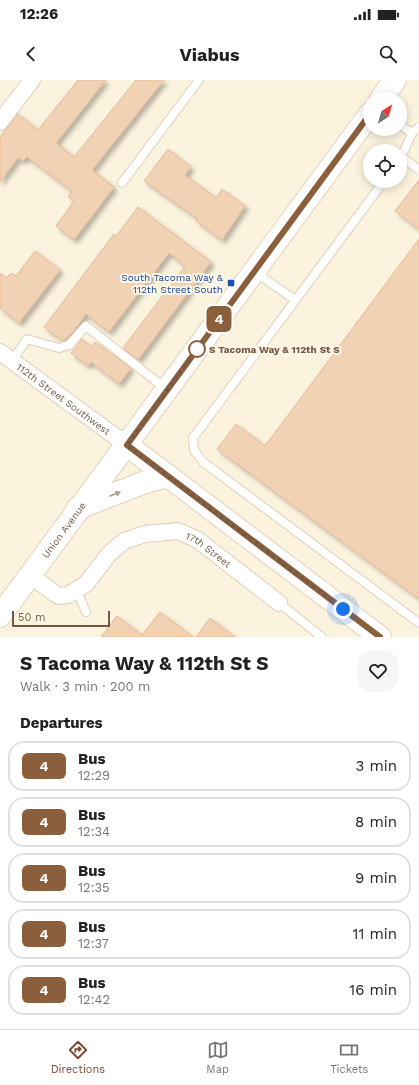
<!DOCTYPE html>
<meta charset="utf-8">
<style>
:root{--surface:#fff;--page:#f6f6f6;--text:#222;--muted:#767676;--line:#e0e0e0;--accent:#7c4730}
body{margin:0;font-family:"Work Sans",sans-serif;background:var(--page);color:var(--text);height:100vh;display:flex;flex-direction:column;font-size:15px;white-space:nowrap}
*{box-sizing:border-box;margin:0}
p{font-size:13px;color:var(--muted)}
.icon{flex:none;width:22px;height:22px;fill:none;stroke:currentColor;stroke-width:2;stroke-linecap:round;stroke-linejoin:round}
.map{position:relative;height:557px;overflow:hidden}
.details{display:flex;flex-direction:column;background:var(--surface);flex:1}
.details>*{flex:none}
.badge{padding:0 8px;border-radius:6px;font-size:14px;line-height:26px}
.needle{width:26px;rotate:37deg}
.controls{position:absolute;left:363px;top:12px;display:grid;gap:8px}
.controls a{display:grid;place-items:center;width:44px;height:44px;border-radius:50%;background:var(--surface);box-shadow:0 2px 10px #0003;font-size:20px}
.scale{position:absolute;left:12px;bottom:10px;width:98px;box-sizing:border-box;padding-left:4px;border:2px solid #725946;border-top:0;font-size:11px;line-height:14px;white-space:nowrap;color:#725946;-webkit-text-stroke:3px #fff7e4;paint-order:stroke}
.you{position:absolute;width:20px;height:20px;margin:-10px;border:3px solid #fff;border-radius:50%;background:#1a73e8;box-shadow:0 0 0 6px #1a73e833}
.map>.badge{position:absolute;translate:-50% -50%;box-shadow:0 0 0 2px #fff}
h2{padding:0 20px;font-size:15px;line-height:36px}
.round{display:grid;place-items:center;flex:none;width:42px;height:42px;border-radius:16px;background:var(--page)}
.summary{display:flex;align-items:center;justify-content:space-between;height:68px;padding:0 20px}
h1{font-size:19px;font-weight:700;line-height:30px}
ul{padding:0;list-style:none}
li{display:flex;align-items:center;gap:12px;height:50px;margin:0 8px 6px;padding:0 12px;border:2px solid var(--line);border-radius:16px}
li div{flex:1}
li b{display:block;font-size:15px}
li em{font-style:normal}
li .badge{min-width:44px;font-weight:700;text-align:center}
.status{display:flex;justify-content:space-between;align-items:center;height:28px;padding:0 20px;background:var(--surface);direction:ltr}
.status svg{height:11px;fill:currentColor}
header{display:flex;justify-content:space-between;align-items:center;height:52px;padding:0 20px;background:var(--surface);font-size:18px;font-weight:700}
.dock{display:flex;justify-content:space-around;align-items:center;height:56px;border-top:1px solid var(--line);background:var(--surface);font-size:11px;color:var(--muted)}
.dock a{display:grid;justify-items:center;gap:2px}
.dock .selected{color:var(--accent)}
.map>svg:first-child{display:block}
.building{fill:#f2d2b5;stroke:#e5ba95;filter:url(#shadow)}
.lines{fill:none;stroke-linecap:round;stroke-linejoin:round}
.lane-casing{stroke:#e0cfba;stroke-width:10}
.street-casing{stroke:#e0cfba;stroke-width:18}
.secondary-casing{stroke:#e5d1b8;stroke-width:24}
.lane{stroke:#fff;stroke-width:8}
.street{stroke:#fff;stroke-width:16}
.secondary{stroke:#fff;stroke-width:22}
.oneway{fill:#aa9b90}
.line-casing{stroke:#fff;stroke-width:9}
.line{stroke:#8b5e3c;stroke-width:6}
.walk{stroke:#725946;stroke-width:4;stroke-dasharray:0 7.2}
.transit-dot{fill:#1a4fb4;stroke:#fff7e4;stroke-width:1.5}
.stop-dot{fill:#fff;stroke:#8b5e3c;stroke-width:2}
.labels{text-anchor:middle;dominant-baseline:central;stroke-width:4;stroke-linejoin:round;paint-order:stroke}
.transit-label{font-size:10px;fill:#164399;stroke:#fff7e4;text-anchor:end}
.stop-label{font-size:10px;font-weight:bold;fill:#725946;stroke:#fff7e4;text-anchor:start}
.street-label{font-size:10px;fill:#725946;stroke:#fff7e4}
</style>
<div class="status"><b>12:26</b><svg viewBox="0 0 49 12"><path d="M0 12V9h3v3zM5 12V6h3v6zM10 12V3h3v9zM15 12V0h3v12zM26 1h20v11H26zM47 4h2v5h-2z"/></svg></div>
<header><svg class="icon" aria-label="back" viewBox="0 0 24 24"><path d="M15 5l-7 7 7 7"/></svg>Viabus<svg class="icon" aria-label="search" viewBox="0 0 24 24"><circle cx="10" cy="10" r="6"/><path d="M15 15l6 6"/></svg></header>
<div class="map">
<svg width="419" height="557" viewBox="0 0 419 557">
<defs>
<filter id="shadow"><feDropShadow dx="3.5" dy="3.5" stdDeviation="2" flood-color="#0004"/></filter>
</defs>
<rect width="100%" height="100%" fill="#fcf3de"/>
<g class="building">
<polygon points="78,0 106,0 56,63 74,77 136,0 164,0 92,90 114,107 74,160 56,146 74,121 68,117 72,111 27,77 23,81 18,78 0,102 0,57 18,34 38,50"/>
<polygon points="168,69 191,87 185,95 216,118 222,109 245,126 222,160 196,141 198,139 144,101"/>
<polygon points="419,100 419,149 395,131"/>
<polygon points="138,127 211,182 138,280 123,268 185,186 169,173 109,252 86,234 73,252 63,261 44,247 114,154 116,156"/>
<polygon points="419,159 419,519 217,369 236,344 265,366"/>
<polygon points="35,171 60,190 19,243 0,228 0,193 7,198 11,193 16,196"/>
<polygon points="82,259 92,267 95,262 131,288 119,304 91,282 88,286 71,273"/>
<polygon points="160,532 193,557 101,557 117,536 142,555"/>
<polygon points="210,538 235,557 196,557"/>
</g>
<g class="lines">
<defs>
<g id="lane">
<polyline points="400,45 412,53"/>
<polyline points="402,77 419,90"/>
<polyline points="400,80 412,53 419,47"/>
<polyline points="384,101 193,358 194,370 203,382 419,543"/>
<polyline points="122,103 199,0"/>
<polyline points="255,192 295,220"/>
<polyline points="12,281 27,259 59,268 69,265 86,246 166,309"/>
<polyline points="77,511 86,532"/>
<polyline points="279,523 322,557"/>
</g>
<g id="street">
<polyline points="0,42 32,0"/>
<path id="s1" d="M0,272L127,365"/>
<path id="s2" d="M30,495L54,513L59,516L68,515L86,504L109,474L124,461L145,454L178,451L198,460L279,523"/>
</g>
<g id="secondary">
<polyline points="381,19 395,0"/>
<polyline points="127,365 380,557"/>
<polyline points="78,428 148,401 168,396"/>
<path id="s3" d="M0,536L370,34"/>
</g>
</defs>
<use href="#lane" class="lane-casing"/>
<use href="#street" class="street-casing"/>
<use href="#secondary" class="secondary-casing"/>
<use href="#lane" class="lane"/>
<use href="#street" class="street"/>
<use href="#secondary" class="secondary"/>
</g>
<defs><path id="oneway-solid" d="M-6-.8H1V-3.2L6.5 0L1 3.2V.8H-6Z"/></defs>
<use class="oneway" href="#oneway-solid" transform="translate(115 414) rotate(-21)"/>
<g class="lines">
<defs>
<polyline id="line" points="370,34 127,365 380,557"/>
</defs>
<use href="#line" class="line-casing"/>
<use href="#line" class="line"/>
<polyline class="walk" points="197,269 127,365 343,529"/>
</g>
<rect class="transit-dot" x="227" y="199" width="8" height="8" rx="2"/>
<circle class="stop-dot" cx="197" cy="269" r="8"/>
<g class="labels">
<g class="transit-label">
<text x="223" y="197">South Tacoma Way &amp;<tspan x="223" dy="12">112th Street South</tspan></text>
</g>
<g class="stop-label">
<text x="209" y="269">S Tacoma Way &amp; 112th St S</text>
</g>
<g class="street-label">
<text stroke="none"><textPath href="#s1" startOffset="79">112th Street Southwest</textPath></text>
<text stroke="none"><textPath href="#s3" startOffset="107">Union Avenue</textPath></text>
<text stroke="none"><textPath href="#s2" startOffset="215">17th Street</textPath></text>
</g>
</g>
</svg>
<div class="controls">
<a><svg class="needle" viewBox="-14 -14 28 28"><path d="M0-13l5 13h-10z" fill="#e53935"/><path d="M0 13l5-13h-10z" fill="#767676"/></svg></a>
<a><svg class="icon" aria-label="locate" viewBox="0 0 24 24"><circle cx="12" cy="12" r="6"/><path d="M12 2v4M12 18v4M2 12h4M18 12h4"/></svg></a>
</div>
<div class="scale">50 m</div>
<div class="you" style="left:343px;top:529px"></div>
<b class="badge" style="left:219px;top:239px;background:#8b5e3c;color:#fff">4</b>
</div>
<section class="details">
<div class="summary"><div><h1>S Tacoma Way &amp; 112th St S</h1><p>Walk · 3 min · 200 m</p></div><a class="round"><svg class="icon" aria-label="heart" viewBox="0 0 24 24"><path d="M12 20l-8-8c-3-5 5-10 8-4 3-6 11-1 8 4z"/></svg></a></div>
<h2>Departures</h2>
<ul>
<li><span class="badge" style="background:#8b5e3c;color:#fff">4</span><div><b>Bus</b><p>12:29</p></div><em>3 min</em></li>
<li><span class="badge" style="background:#8b5e3c;color:#fff">4</span><div><b>Bus</b><p>12:34</p></div><em>8 min</em></li>
<li><span class="badge" style="background:#8b5e3c;color:#fff">4</span><div><b>Bus</b><p>12:35</p></div><em>9 min</em></li>
<li><span class="badge" style="background:#8b5e3c;color:#fff">4</span><div><b>Bus</b><p>12:37</p></div><em>11 min</em></li>
<li><span class="badge" style="background:#8b5e3c;color:#fff">4</span><div><b>Bus</b><p>12:42</p></div><em>16 min</em></li>
</ul>
</section>
<nav class="dock">
<a class="selected"><svg class="icon" aria-label="directions" viewBox="0 0 24 24"><path d="M12 3l9 9-9 9-9-9zM9 14v-3h6M13 9l2 2-2 2"/></svg>Directions</a>
<a><svg class="icon" aria-label="map" viewBox="0 0 24 24"><path d="M3 6l6-2 6 2 6-2v14l-6 2-6-2-6 2zM9 4v14M15 6v14"/></svg>Map</a>
<a><svg class="icon" aria-label="tickets" viewBox="0 0 24 24"><path d="M3 7h18v10H3zM15 7v10"/></svg>Tickets</a>
</nav>
